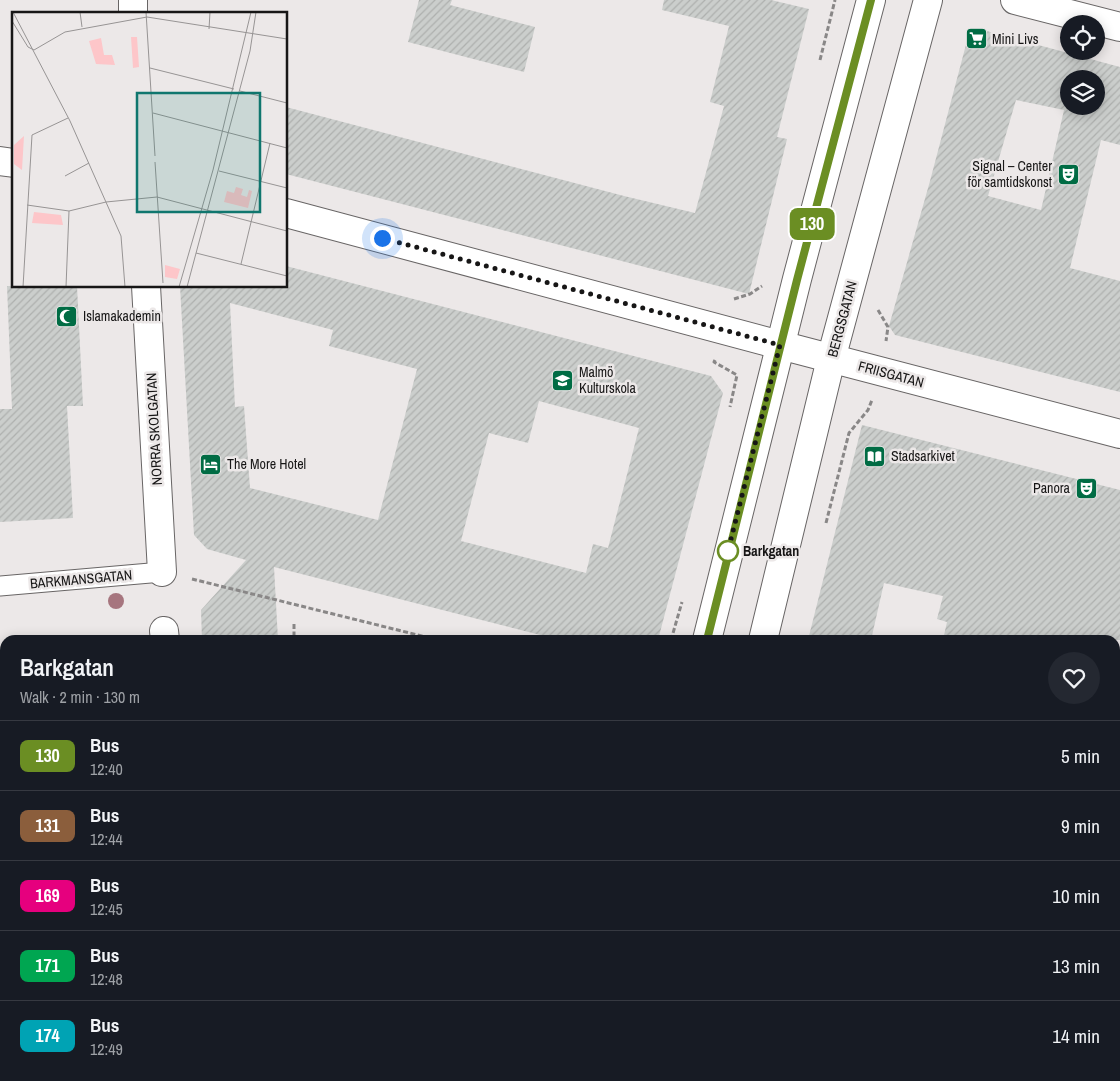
<!DOCTYPE html>
<meta charset="utf-8">
<style>
:root{--surface:#171b24;--page:#242831;--text:#f1f3f6;--muted:#9ea1a6;--line:#363941}
body{margin:0;font-family:"Archivo Narrow",sans-serif;background:var(--page);color:var(--text);height:100vh;display:flex;flex-direction:column;font-size:19px;white-space:nowrap}
*{box-sizing:border-box;margin:0}
p{font-size:16px;color:var(--muted)}
.icon{flex:none;width:28px;height:28px;fill:none;stroke:currentColor;stroke-width:2;stroke-linecap:round;stroke-linejoin:round}
.map{position:relative;flex:1;overflow:hidden}
.details{position:absolute;left:0px;top:635px;width:1120px;height:446px;display:flex;flex-direction:column;background:var(--surface);border-radius:15px 15px 0 0;box-shadow:0 2px 12px #0003}
.details>*{flex:none}
.badge{padding:0 10px;border-radius:8px;font-size:18px;line-height:32px}
.tools{position:absolute;left:1060px;top:15px;display:grid;gap:10px}
.tools a{display:grid;place-items:center;width:45px;height:45px;border-radius:50%;background:var(--surface);box-shadow:0 2px 12px #0003;font-size:25px}
.you{position:absolute;width:25px;height:25px;margin:-12px;border:4px solid #fff;border-radius:50%;background:#1a73e8;box-shadow:0 0 0 8px #1a73e833}
.map>.badge{position:absolute;translate:-50% -50%;box-shadow:0 0 0 2px #fff}
.round{display:grid;place-items:center;flex:none;width:52px;height:52px;border-radius:26px;background:var(--page)}
.overview{display:flex;align-items:center;justify-content:space-between;height:85px;padding:0 20px}
h1{font-size:24px;font-weight:600;line-height:38px}
ul{padding:0;list-style:none}
li{display:flex;align-items:center;gap:15px;height:70px;padding:0 20px;border-top:1px solid var(--line)}
li div{flex:1}
li b{display:block;font-size:19px}
li em{font-style:normal}
li .badge{min-width:55px;font-weight:700;text-align:center}
.map>svg:first-child{display:block}
.building{fill:url(#building-hatch);fill-rule:evenodd}
.lines{fill:none;stroke-linecap:round;stroke-linejoin:round}
.lane-casing{stroke:#686565;stroke-width:21}
.street-casing{stroke:#686565;stroke-width:30}
.secondary-casing{stroke:#686565;stroke-width:30}
.path{stroke:#898787;stroke-width:3;stroke-dasharray:5 2.5;stroke-linecap:butt}
.lane{stroke:#fff;stroke-width:19}
.street{stroke:#fff;stroke-width:28}
.secondary{stroke:#fff;stroke-width:28}
.tree{fill:#a6757e}
.line-casing{stroke:#fff;stroke-width:11}
.line{stroke:#6b8e23;stroke-width:8}
.walk{stroke:#171616;stroke-width:5;stroke-dasharray:0 9}
.stop-dot{fill:#fff;stroke:#6b8e23;stroke-width:2.5}
.labels{text-anchor:middle;dominant-baseline:central;stroke-width:5;stroke-linejoin:round;paint-order:stroke}
.poi-label{font-size:14px;fill:#171616;stroke:#ece8e8;text-anchor:start}
.street-label{font-size:14px;fill:#171616;stroke:#ece8e8}
.stop-label{font-size:14px;font-weight:bold;fill:#171616;stroke:#ece8e8;text-anchor:start}
.inset-road{fill:none;stroke:#979494;stroke-width:1}
.view{fill:#0f766e;fill-opacity:0.15;stroke:#0f766e;stroke-width:2.5}
.inset-edge{fill:none;stroke:#171616;stroke-width:2.5}
</style>
<div class="map">
<svg width="1120" height="1081" viewBox="0 0 1120 1081">
<defs>
<pattern id="building-hatch" width="6" height="6" patternUnits="userSpaceOnUse" patternTransform="scale(1.25)"><rect width="6" height="6" fill="#cbcecc"/><path d="M-1 1l2-2M0 6l6-6M5 7l2-2" fill="none" stroke="#aeb0ae"/></pattern>
</defs>
<rect width="100%" height="100%" fill="#ece8e8"/>
<g class="building">
<polygon points="419,0 452,0 450,5 535,27 524,72 408,42"/>
<polygon points="664,0 771,0 809,9 777,137 787,139 749,294 286,174 286,107 624,196 695,213 724,106 710,102 729,26 662,10"/>
<path d="M983,30L1120,67V145L1101,140L1070,268L1120,281V392L895,335L889,326L930,181L968,37ZM1069,79H1096V106H1069ZM1016,100L1064,110L1041,210L988,196Z"/>
<path d="M286,266L711,376L723,393L658,640H560L274,567L278,640H202L201,610L246,560L207,549L194,535L180,286H286ZM230,303L333,330L329,346L417,369L378,520L250,488L244,406L235,407ZM539,401L639,428L608,548L593,544L586,573L461,541L489,433L528,443Z"/>
<polygon points="7,286 77,286 83,406 67,406 73,518 0,522 0,409 12,409"/>
<polygon points="862,425 1120,490 1120,640 943,640 947,622 937,619 943,596 884,583 871,640 808,640"/>
</g>
<g class="lines">
<defs>
<polyline id="lane" points="0,586 162,572"/>
<g id="street">
<polyline points="133,0 133,14"/>
<polyline points="1015,0 1120,27"/>
<polyline points="0,161 14,163"/>
<polyline points="286,213 780,345 1120,434"/>
<polyline points="146,286 162,572"/>
<polyline points="164,631 165,640"/>
<polyline points="1115,798 1120,799"/>
<polyline points="1115,857 1120,835"/>
<polyline points="0,958 5,958"/>
<polyline points="187,1076 188,1081"/>
<polyline points="655,1076 673,1081"/>
<polyline points="1062,1081 1063,1076"/>
</g>
<g id="secondary">
<polyline points="707,640 797,279 871,0"/>
<polyline points="763,640 831,359 928,0"/>
<polyline points="586,1081 587,1076"/>
<polyline points="642,1081 643,1076"/>
</g>
</defs>
<use href="#lane" class="lane-casing"/>
<use href="#street" class="street-casing"/>
<use href="#secondary" class="secondary-casing"/>
<g class="path">
<polyline points="820,60 835,0"/>
<polyline points="734,299 750,294 762,286"/>
<polyline points="878,310 888,327 886,341"/>
<polyline points="715,360 714,362 737,375 730,407"/>
<polyline points="826,523 849,433 868,410 872,400"/>
<polyline points="192,579 438,640"/>
<polyline points="294,624 294,640"/>
<polyline points="671,640 682,602"/>
<polyline points="549,1081 550,1076"/>
</g>
<use href="#lane" class="lane"/>
<use href="#street" class="street"/>
<use href="#secondary" class="secondary"/>
</g>
<circle class="tree" cx="116" cy="601" r="8"/>
<g class="lines">
<defs>
<polyline id="line" points="707,640 797,280 871,0"/>
</defs>
<use href="#line" class="line-casing"/>
<use href="#line" class="line"/>
<polyline class="walk" points="382,238 780,345 728,551"/>
</g>
<defs>
<symbol id="supermarket-square" viewBox="-11 -11 22 22"><rect x="-9" y="-9" width="18" height="18" rx="4" fill="#006c44" stroke="#ece8e8"/><path d="M-6-5.5h2.5l.6 2H6L4.5 2H-2.5L-4.4-4H-6ZM-1.5 3.2a1.3 1.3 0 1 0 .1 0ZM3 3.2a1.3 1.3 0 1 0 .1 0Z" fill="#fff"/></symbol>
<symbol id="theatre-square" viewBox="-11 -11 22 22"><rect x="-9" y="-9" width="18" height="18" rx="4" fill="#006c44" stroke="#ece8e8"/><path d="M-5-5.5Q0-4 5-5.5V0Q5 5 0 6Q-5 5-5 0ZM-3.3-2.5H-1v1.5H-3.3ZM1-2.5H3.3v1.5H1ZM-2.8 1Q0 5.5 2.8 1Z" fill="#fff"/></symbol>
<symbol id="mosque-square" viewBox="-11 -11 22 22"><rect x="-9" y="-9" width="18" height="18" rx="4" fill="#006c44" stroke="#ece8e8"/><path d="M3.5-4.9A6 6 0 1 0 3.5 4.9A5 5 0 1 1 3.5-4.9Z" fill="#fff"/></symbol>
<symbol id="school-square" viewBox="-11 -11 22 22"><rect x="-9" y="-9" width="18" height="18" rx="4" fill="#006c44" stroke="#ece8e8"/><path d="M0-5L7-2L0 1L-7-2ZM-4 1L0 2.5L4 1V4Q0 6-4 4Z" fill="#fff"/></symbol>
<symbol id="library-square" viewBox="-11 -11 22 22"><rect x="-9" y="-9" width="18" height="18" rx="4" fill="#006c44" stroke="#ece8e8"/><path d="M-6-4Q-3-5.5-.7-3.5V5Q-3 3-6 4ZM6-4Q3-5.5 .7-3.5V5Q3 3 6 4Z" fill="#fff"/></symbol>
<symbol id="hotel-square" viewBox="-11 -11 22 22"><rect x="-9" y="-9" width="18" height="18" rx="4" fill="#006c44" stroke="#ece8e8"/><path d="M-6-4.5h1.5V1H6V5H4.5V3h-9V5H-6ZM-4 0a1.8 1.8 0 1 1 3.6 0ZM.5 0V-2.5h3Q6-2.5 6 0Z" fill="#fff"/></symbol>
</defs>
<g fill-rule="evenodd">
<use href="#supermarket-square" x="964" y="26" width="25" height="25"/>
<use href="#theatre-square" x="1056" y="162" width="25" height="25"/>
<use href="#mosque-square" x="54" y="304" width="25" height="25"/>
<use href="#school-square" x="550" y="368" width="25" height="25"/>
<use href="#library-square" x="862" y="444" width="25" height="25"/>
<use href="#hotel-square" x="198" y="452" width="25" height="25"/>
<use href="#theatre-square" x="1074" y="476" width="25" height="25"/>
</g>
<circle class="stop-dot" cx="728" cy="551" r="10"/>
<g class="labels">
<g class="poi-label">
<text x="992" y="39">Mini Livs</text>
<text x="1052" y="166" text-anchor="end">Signal – Center<tspan x="1052" dy="16">för samtidskonst</tspan></text>
<text x="83" y="316">Islamakademin</text>
<text x="579" y="372">Malmö<tspan x="579" dy="16">Kulturskola</tspan></text>
<text x="891" y="456">Stadsarkivet</text>
<text x="227" y="464">The More Hotel</text>
<text x="1070" y="488" text-anchor="end">Panora</text>
</g>
<g class="street-label">
<text transform="translate(842 319) rotate(-75)">BERGSGATAN</text>
<text transform="translate(891 374) rotate(15)">FRIISGATAN</text>
<text transform="translate(154 429) rotate(-93)">NORRA SKOLGATAN</text>
<text transform="translate(81 579) rotate(-5)">BARKMANSGATAN</text>
</g>
<g class="stop-label">
<text x="743" y="551">Barkgatan</text>
</g>
</g>
<g transform="translate(12 12)">
<rect width="275" height="275" fill="#ece8e8"/>
<path d="M119,25H125L127,55L121,56ZM89,26L92,43H100L103,53L84,52L77,29ZM12,124L10,158L2,152V133Z" fill="#fdc6c9"/>
<path d="M81,33H87L91,43L99,44L102,52L85,50ZM224,175L231,177L229,183L235,185L237,178L240,179L236,196L212,190L215,179L222,181ZM22,200L49,203L51,213L20,211ZM153,253L168,257L165,267L153,265Z" fill="#fdc6c9"/>
<path class="inset-road" d="M1,0L58,109L109,224L113,275M68,0L70,15M134,0L143,144M0,9L16,35L22,38L53,20L135,5L275,27M197,17L198,0M138,56L222,77M228,79L275,91M141,101L275,136M143,150L151,271M207,159L275,176M53,164L77,151M15,193L57,199L94,190L145,185L275,219M184,241L275,264M229,252L258,131M11,275L20,123L56,106M54,275L57,199M167,275L201,158L239,0M175,275L238,39L244,0"/>
<path class="view" d="M125,81H248V200H125Z"/>
<rect width="275" height="275" class="inset-edge"/>
</g>
</svg>
<div class="tools">
<a><svg class="icon" aria-label="locate" viewBox="0 0 24 24"><circle cx="12" cy="12" r="6"/><path d="M12 2v4M12 18v4M2 12h4M18 12h4"/></svg></a>
<a><svg class="icon" aria-label="layers" viewBox="0 0 24 24"><path d="M12 4l9 5-9 5-9-5zM3 14l9 5 9-5"/></svg></a>
</div>
<div class="you" style="left:382px;top:238px"></div>
<b class="badge" style="left:812px;top:224px;background:#6b8e23;color:#fff">130</b>
<section class="details">
<div class="overview"><div><h1>Barkgatan</h1><p>Walk · 2 min · 130 m</p></div><a class="round"><svg class="icon" aria-label="heart" viewBox="0 0 24 24"><path d="M12 20l-8-8c-3-5 5-10 8-4 3-6 11-1 8 4z"/></svg></a></div>
<ul>
<li><span class="badge" style="background:#6b8e23;color:#fff">130</span><div><b>Bus</b><p>12:40</p></div><em>5 min</em></li>
<li><span class="badge" style="background:#8b5e3c;color:#fff">131</span><div><b>Bus</b><p>12:44</p></div><em>9 min</em></li>
<li><span class="badge" style="background:#e6007e;color:#fff">169</span><div><b>Bus</b><p>12:45</p></div><em>10 min</em></li>
<li><span class="badge" style="background:#00a651;color:#fff">171</span><div><b>Bus</b><p>12:48</p></div><em>13 min</em></li>
<li><span class="badge" style="background:#00a3b4;color:#fff">174</span><div><b>Bus</b><p>12:49</p></div><em>14 min</em></li>
</ul>
</section>
</div>
